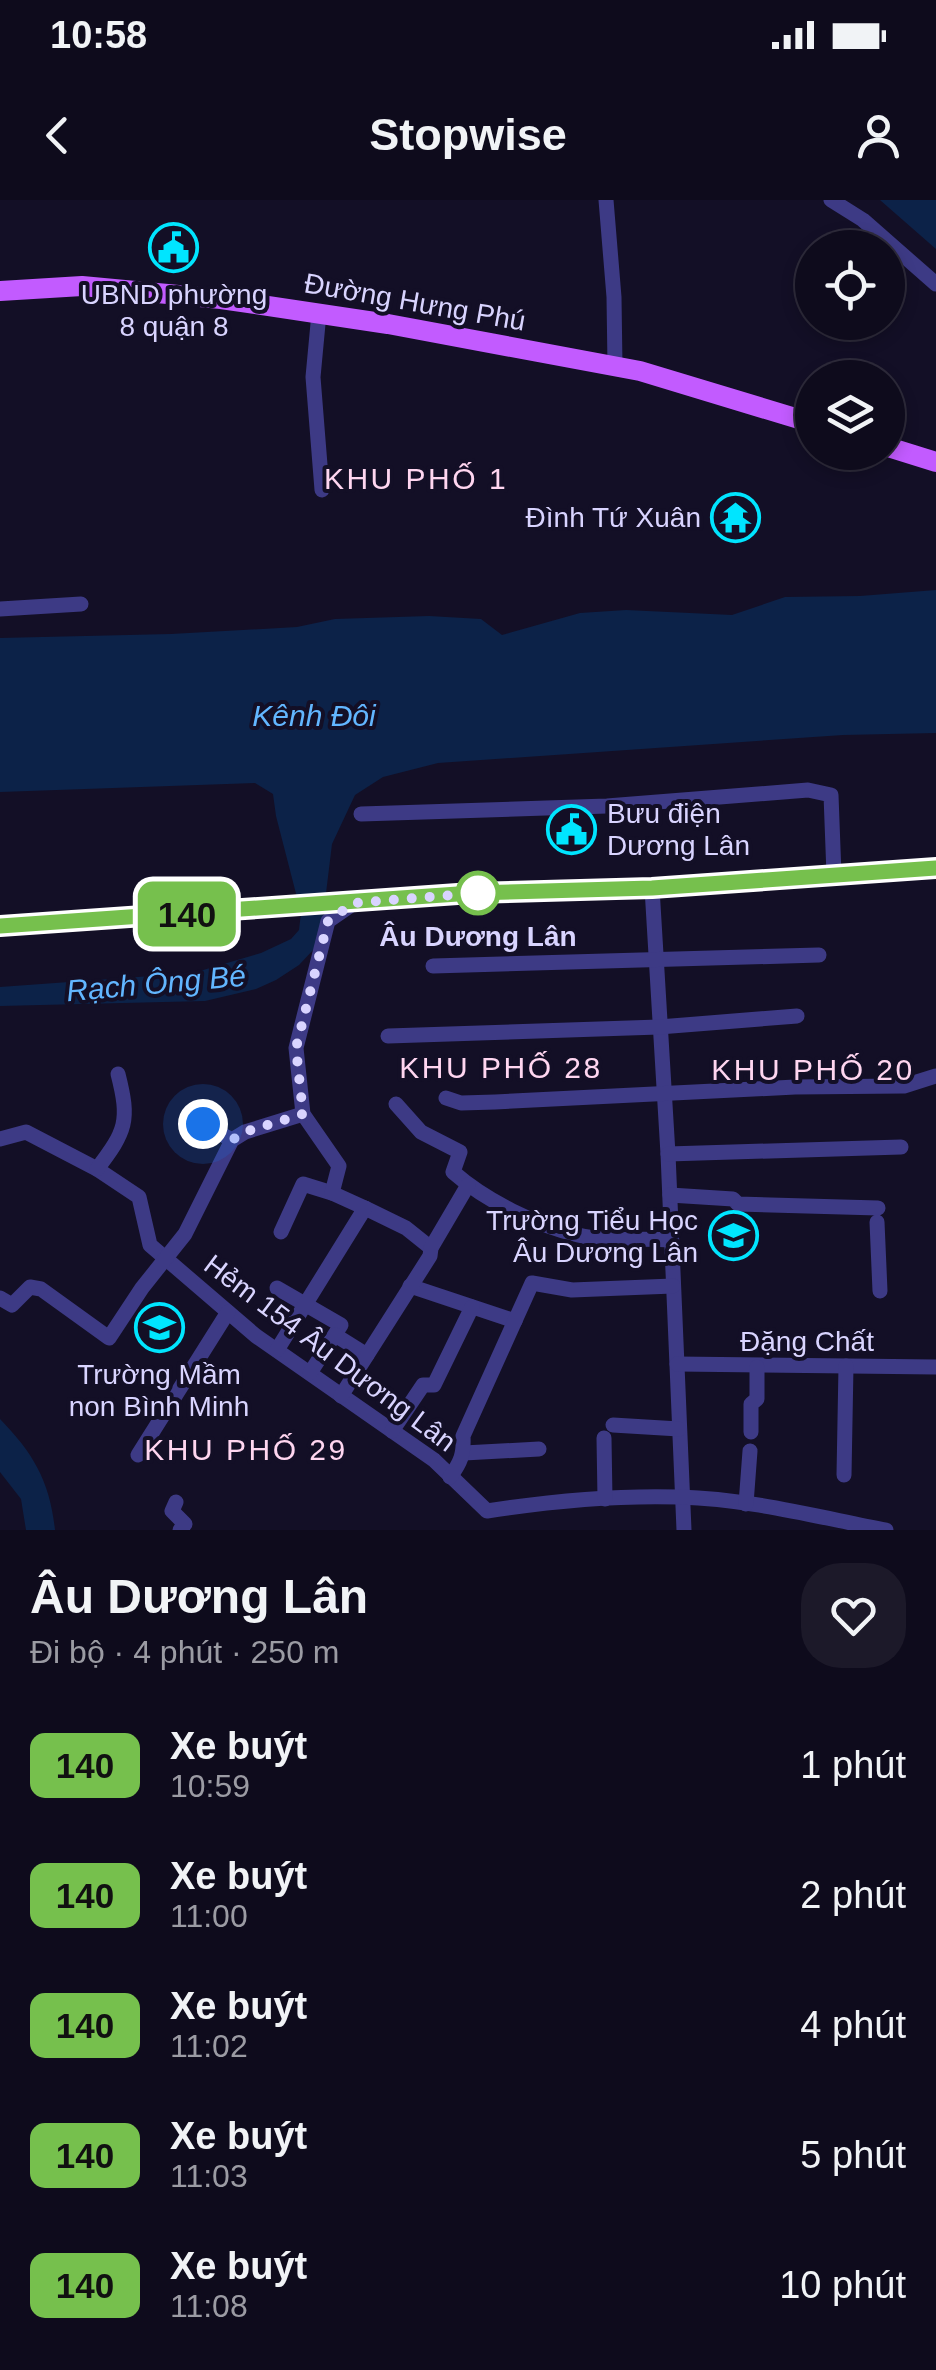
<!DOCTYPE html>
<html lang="vi">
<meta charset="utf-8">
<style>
:root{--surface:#0e0b1c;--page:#1c1929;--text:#f1f3f6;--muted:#9b9ba3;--line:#2e2b3b}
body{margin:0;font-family:Arial,sans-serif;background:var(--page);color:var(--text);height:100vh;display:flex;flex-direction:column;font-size:38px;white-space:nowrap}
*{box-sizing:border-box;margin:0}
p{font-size:32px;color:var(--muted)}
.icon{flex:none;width:55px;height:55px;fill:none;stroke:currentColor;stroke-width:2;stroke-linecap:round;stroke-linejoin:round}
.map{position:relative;height:1330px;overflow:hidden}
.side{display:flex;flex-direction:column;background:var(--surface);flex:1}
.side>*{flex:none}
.badge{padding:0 20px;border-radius:15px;font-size:35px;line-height:65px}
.tools{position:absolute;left:795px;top:30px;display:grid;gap:20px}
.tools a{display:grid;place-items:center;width:110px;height:110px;border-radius:50%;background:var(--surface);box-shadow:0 5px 15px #0003,0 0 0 2px var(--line);font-size:50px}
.you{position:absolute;width:50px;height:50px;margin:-25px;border:8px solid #fff;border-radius:50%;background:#1a73e8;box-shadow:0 0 0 15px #1a73e833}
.map>.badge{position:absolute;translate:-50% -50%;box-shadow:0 0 0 5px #fff}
.round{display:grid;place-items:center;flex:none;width:105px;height:105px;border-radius:40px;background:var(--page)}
.summary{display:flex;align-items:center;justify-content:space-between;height:170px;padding:0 30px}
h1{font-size:48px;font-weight:800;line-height:75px}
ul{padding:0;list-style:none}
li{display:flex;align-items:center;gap:30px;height:130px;padding:0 30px}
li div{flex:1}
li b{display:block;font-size:38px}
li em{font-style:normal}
li .badge{min-width:110px;font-weight:700;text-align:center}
.status{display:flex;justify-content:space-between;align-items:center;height:70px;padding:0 50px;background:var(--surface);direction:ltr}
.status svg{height:28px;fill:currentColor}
header{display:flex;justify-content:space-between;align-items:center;height:130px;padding:0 30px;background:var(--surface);font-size:45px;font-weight:800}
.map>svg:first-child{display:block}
.water{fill:#0c2248}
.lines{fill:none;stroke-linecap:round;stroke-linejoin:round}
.minor{stroke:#3d3a85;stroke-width:15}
.major{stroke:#c25bff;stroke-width:20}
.line-casing{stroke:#fff;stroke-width:22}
.line{stroke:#76c04d;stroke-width:15}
.walk{stroke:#d9d4ff;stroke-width:10;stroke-dasharray:0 18}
.stop-dot{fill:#fff;stroke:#76c04d;stroke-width:5}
.labels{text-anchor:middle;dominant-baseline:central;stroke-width:8;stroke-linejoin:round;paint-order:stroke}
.poi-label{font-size:28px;fill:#d9d4ff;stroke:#130f26}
.street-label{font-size:28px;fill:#d9d4ff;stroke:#130f26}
.stop-label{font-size:28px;font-weight:bold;fill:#d9d4ff;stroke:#130f26}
.neighbourhood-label{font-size:30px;letter-spacing:2.5px;fill:#ffd6f0;stroke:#130f26}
.water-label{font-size:30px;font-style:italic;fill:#62b6ff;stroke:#130f26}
</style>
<div class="status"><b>10:58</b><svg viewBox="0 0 49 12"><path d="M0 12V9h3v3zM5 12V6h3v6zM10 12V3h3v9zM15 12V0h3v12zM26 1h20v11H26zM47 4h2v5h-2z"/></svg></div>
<header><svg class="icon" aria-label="back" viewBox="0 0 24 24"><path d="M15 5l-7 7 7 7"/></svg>Stopwise<svg class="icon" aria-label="person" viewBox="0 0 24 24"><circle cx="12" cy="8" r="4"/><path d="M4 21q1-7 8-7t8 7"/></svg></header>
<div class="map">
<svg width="936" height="1330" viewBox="0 0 936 1330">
<rect width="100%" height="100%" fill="#130f26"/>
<g class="water">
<polygon points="880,0 936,0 936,49"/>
<polygon points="936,390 936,533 843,535 438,563 383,577 355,595 332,644 322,726 314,749 299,765 276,780 256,789 205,801 0,806 0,787 193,773 261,753 291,739 299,730 301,713 276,616 273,594 255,583 0,592 0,438 171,434 297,427 335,419 429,416 481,419 502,435 580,413 626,410 732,415 785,397 860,396"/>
<path d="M0,1219C33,1253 50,1281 55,1330H26L21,1299L0,1272Z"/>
</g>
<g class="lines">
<g class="minor">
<polyline points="606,0 614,97 615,166"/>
<polyline points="831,0 863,20 936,84"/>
<polyline points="319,113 313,177 322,290"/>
<polyline points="0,409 81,404"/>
<polyline points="361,614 607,606 808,590 831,595 834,675"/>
<polyline points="652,688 668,954 684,1330"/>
<polyline points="433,766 819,755"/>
<polyline points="388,836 659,827 797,816"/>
<polyline points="446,898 461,903 495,902 795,887 904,886 936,876"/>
<path d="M396,904L421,932L460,952L453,972C486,1001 535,1025 578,1035C606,1042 642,1038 671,1040"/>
<polyline points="203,924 232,940"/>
<path d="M0,939L26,932L97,969L139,997L150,1045L256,1136L434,1260L487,1311C551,1301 616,1295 680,1297C749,1299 818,1317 886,1330"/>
<polyline points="668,954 901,947"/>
<path d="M97,969C126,931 130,921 118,874"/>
<polyline points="670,995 733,999 738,1004 878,1008"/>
<polyline points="365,1008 406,1028 431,1048"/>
<polyline points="877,1022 880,1091"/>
<polyline points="281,1032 303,984 332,993"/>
<polyline points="410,1086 515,1121"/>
<polyline points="277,1088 341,1125 310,1173"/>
<polyline points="0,1098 12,1105 30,1087 41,1089 109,1138 142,1088 185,1034 232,940 245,932 303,914"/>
<polyline points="335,1135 367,1155"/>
<polyline points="277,1150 365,1008 332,993 339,966 303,914 296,848 328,721 354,703"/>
<polyline points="677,1164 936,1167"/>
<polyline points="341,1196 430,1056 431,1048 468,985"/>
<polyline points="613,1225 679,1229"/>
<polyline points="392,1231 423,1185 434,1185 472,1107"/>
<polyline points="751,1232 751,1204 757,1199 757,1167"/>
<polyline points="604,1238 605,1299"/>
<polyline points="464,1253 539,1249"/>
<polyline points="138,1255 228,1112"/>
<polyline points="844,1275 846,1166"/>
<path d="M450,1277C461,1262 464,1254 463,1236L532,1083L572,1090L673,1086"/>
<polyline points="176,1302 172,1311 185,1324 180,1330"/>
<polyline points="746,1304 750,1251"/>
</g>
<g class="major">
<polyline points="0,91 82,86 221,99 388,124 640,171 812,223"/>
<polyline points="888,247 936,262"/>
<polyline points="0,726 473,693 652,688 936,668"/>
</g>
</g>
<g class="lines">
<defs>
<polyline id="line" points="0,726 472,693 652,688 936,668"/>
</defs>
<use href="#line" class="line-casing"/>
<use href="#line" class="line"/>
<polyline class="walk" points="203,924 232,940 245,932 303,914 296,848 328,721 354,703 478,693"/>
</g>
<defs>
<symbol id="civic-ring" viewBox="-11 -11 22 22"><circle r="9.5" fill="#130f26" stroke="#00e5ff" stroke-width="1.5"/><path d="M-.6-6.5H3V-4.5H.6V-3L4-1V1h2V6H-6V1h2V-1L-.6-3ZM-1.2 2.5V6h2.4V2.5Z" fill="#00e5ff"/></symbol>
<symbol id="temple-ring" viewBox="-11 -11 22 22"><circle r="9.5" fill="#130f26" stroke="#00e5ff" stroke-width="1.5"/><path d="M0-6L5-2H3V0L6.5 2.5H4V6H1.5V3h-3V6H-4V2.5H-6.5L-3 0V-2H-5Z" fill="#00e5ff"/></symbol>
<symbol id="school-ring" viewBox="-11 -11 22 22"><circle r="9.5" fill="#130f26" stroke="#00e5ff" stroke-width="1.5"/><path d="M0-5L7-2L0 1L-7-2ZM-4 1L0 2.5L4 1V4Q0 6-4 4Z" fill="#00e5ff"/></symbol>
</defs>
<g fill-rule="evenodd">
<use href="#civic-ring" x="146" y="20" width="55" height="55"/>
<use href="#temple-ring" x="708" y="290" width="55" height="55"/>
<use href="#civic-ring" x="544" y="602" width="55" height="55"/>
<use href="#school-ring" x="706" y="1008" width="55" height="55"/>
<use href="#school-ring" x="132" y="1100" width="55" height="55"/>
</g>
<circle class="stop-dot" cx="478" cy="693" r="20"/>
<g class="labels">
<g class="poi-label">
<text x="174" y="94">UBND phường<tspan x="174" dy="32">8 quận 8</tspan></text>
<text x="701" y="317" text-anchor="end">Đình Tứ Xuân</text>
<text x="607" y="613" text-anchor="start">Bưu điện<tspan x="607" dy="32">Dương Lân</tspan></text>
<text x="698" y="1020" text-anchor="end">Trường Tiểu Học<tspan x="698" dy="32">Âu Dương Lân</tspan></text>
<text x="159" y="1174">Trường Mầm<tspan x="159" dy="32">non Bình Minh</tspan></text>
</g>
<g class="street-label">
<text transform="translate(415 102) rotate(10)">Đường Hưng Phú</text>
<text x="807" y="1141">Đặng Chất</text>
<text transform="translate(330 1153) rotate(37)">Hẻm 154 Âu Dương Lân</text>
</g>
<g class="stop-label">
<text x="478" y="736">Âu Dương Lân</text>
</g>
<g class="neighbourhood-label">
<text x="416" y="278">KHU PHỐ 1</text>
<text x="501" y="867">KHU PHỐ 28</text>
<text x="813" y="869">KHU PHỐ 20</text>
<text x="246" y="1249">KHU PHỐ 29</text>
</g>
<g class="water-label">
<text x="314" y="515">Kênh Đôi</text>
<text transform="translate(156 783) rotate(-5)">Rạch Ông Bé</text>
</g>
</g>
</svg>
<div class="tools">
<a><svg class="icon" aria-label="locate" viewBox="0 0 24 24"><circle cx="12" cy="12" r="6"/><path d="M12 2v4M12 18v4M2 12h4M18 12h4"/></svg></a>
<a><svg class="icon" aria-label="layers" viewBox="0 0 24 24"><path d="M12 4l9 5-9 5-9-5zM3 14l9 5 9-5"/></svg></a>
</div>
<div class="you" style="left:203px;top:924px"></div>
<b class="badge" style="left:187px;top:714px;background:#76c04d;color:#111">140</b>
</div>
<section class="side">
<div class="summary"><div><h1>Âu Dương Lân</h1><p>Đi bộ · 4 phút · 250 m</p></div><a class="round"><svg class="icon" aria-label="heart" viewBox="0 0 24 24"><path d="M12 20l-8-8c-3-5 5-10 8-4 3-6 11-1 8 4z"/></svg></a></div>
<ul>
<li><span class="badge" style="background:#76c04d;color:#111">140</span><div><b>Xe buýt</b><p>10:59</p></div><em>1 phút</em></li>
<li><span class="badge" style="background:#76c04d;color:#111">140</span><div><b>Xe buýt</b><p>11:00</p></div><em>2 phút</em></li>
<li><span class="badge" style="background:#76c04d;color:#111">140</span><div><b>Xe buýt</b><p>11:02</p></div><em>4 phút</em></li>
<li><span class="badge" style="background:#76c04d;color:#111">140</span><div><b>Xe buýt</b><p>11:03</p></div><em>5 phút</em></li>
<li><span class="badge" style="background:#76c04d;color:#111">140</span><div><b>Xe buýt</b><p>11:08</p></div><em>10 phút</em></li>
</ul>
</section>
